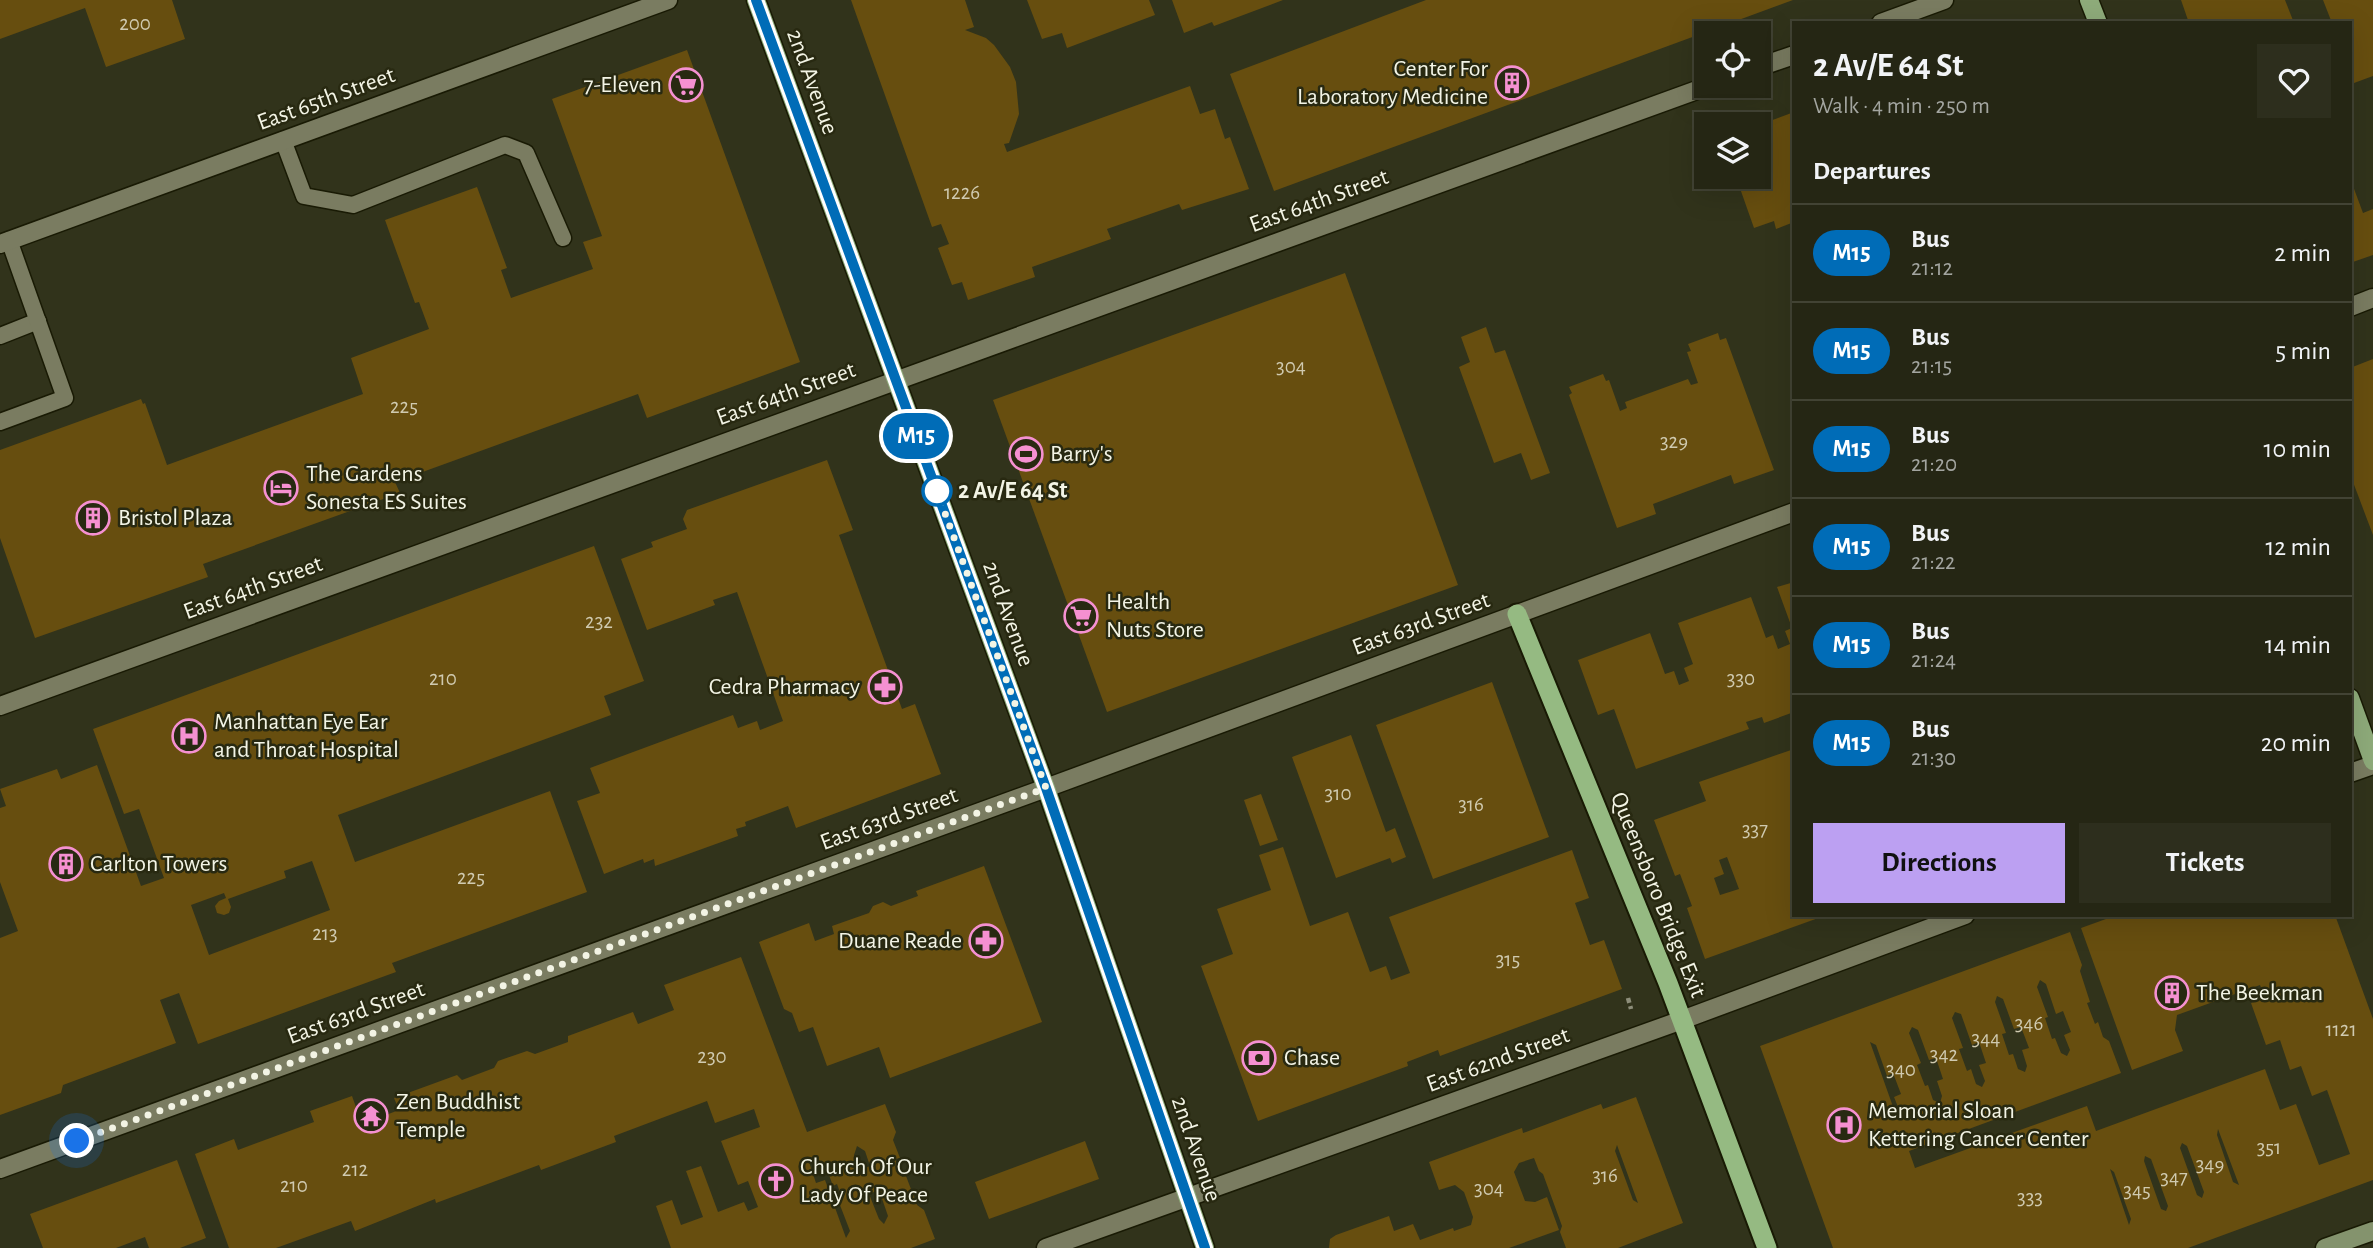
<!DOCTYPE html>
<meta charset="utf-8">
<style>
:root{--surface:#252614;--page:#2d2e1d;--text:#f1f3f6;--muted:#a3a5a0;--line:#424334;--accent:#bca0f2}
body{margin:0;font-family:"Alegreya Sans",sans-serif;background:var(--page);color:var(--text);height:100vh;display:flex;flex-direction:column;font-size:26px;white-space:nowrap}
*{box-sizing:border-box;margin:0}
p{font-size:23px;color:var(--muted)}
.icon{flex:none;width:38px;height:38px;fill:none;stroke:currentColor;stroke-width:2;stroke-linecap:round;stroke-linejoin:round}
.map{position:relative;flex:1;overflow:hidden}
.side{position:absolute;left:1792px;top:21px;width:560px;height:896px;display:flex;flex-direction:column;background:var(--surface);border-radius:0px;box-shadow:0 7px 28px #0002,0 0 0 2px var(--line)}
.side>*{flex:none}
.badge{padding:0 14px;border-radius:23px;font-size:24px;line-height:46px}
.buttons{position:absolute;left:1694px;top:21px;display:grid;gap:14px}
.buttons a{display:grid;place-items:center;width:77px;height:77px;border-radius:0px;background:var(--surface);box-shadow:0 7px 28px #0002,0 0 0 2px var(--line);font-size:35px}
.you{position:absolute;width:35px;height:35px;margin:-18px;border:5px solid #fff;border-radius:50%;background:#1a73e8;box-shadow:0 0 0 10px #1a73e833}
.map>.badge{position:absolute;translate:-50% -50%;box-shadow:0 0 0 4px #fff}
h2{padding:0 21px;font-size:26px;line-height:63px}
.round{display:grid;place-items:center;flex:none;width:74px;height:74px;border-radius:0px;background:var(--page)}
.head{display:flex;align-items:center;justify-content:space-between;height:119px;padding:0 21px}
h1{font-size:33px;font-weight:600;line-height:52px}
.action{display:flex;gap:14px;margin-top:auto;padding:14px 21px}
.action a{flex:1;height:80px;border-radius:0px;background:var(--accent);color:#111;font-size:28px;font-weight:600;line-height:80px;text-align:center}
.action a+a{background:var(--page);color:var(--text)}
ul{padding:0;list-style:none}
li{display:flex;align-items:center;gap:21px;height:98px;padding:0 21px;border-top:2px solid var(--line)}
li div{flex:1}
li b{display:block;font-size:26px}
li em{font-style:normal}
li .badge{min-width:77px;font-weight:700;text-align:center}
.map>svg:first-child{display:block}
.building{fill:#674e0f;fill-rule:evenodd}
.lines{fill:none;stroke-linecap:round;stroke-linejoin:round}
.service-casing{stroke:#191a04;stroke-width:19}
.minor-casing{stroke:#191a04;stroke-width:21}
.tertiary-casing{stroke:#191a04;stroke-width:21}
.secondary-casing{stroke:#191a04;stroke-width:21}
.primary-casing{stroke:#191a04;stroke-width:21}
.trunk-casing{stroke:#191a04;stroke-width:23}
.path{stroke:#8d8e7a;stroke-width:4.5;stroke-dasharray:5 3.5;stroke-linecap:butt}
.service{stroke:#7a7c61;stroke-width:16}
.minor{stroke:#7a7c61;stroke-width:18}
.tertiary{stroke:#7a7c61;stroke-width:18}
.secondary{stroke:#84936d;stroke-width:18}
.primary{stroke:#8eab7a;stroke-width:18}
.trunk{stroke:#95ba82;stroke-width:19}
.line-casing{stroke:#fff;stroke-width:16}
.line{stroke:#006cb7;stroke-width:10}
.walk{stroke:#f3f4e5;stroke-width:7;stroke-dasharray:0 12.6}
.stop-dot{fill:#fff;stroke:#006cb7;stroke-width:3.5}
.labels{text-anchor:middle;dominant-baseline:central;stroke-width:5;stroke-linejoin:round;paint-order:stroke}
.number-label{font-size:21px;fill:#d0cab0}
.poi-label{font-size:24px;fill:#f3f4e5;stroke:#282911;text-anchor:start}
.street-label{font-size:24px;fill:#f3f4e5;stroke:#282911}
.stop-label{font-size:24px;font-weight:bold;fill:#f3f4e5;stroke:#282911;text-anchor:start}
</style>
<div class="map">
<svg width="2373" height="1248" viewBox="0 0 2373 1248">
<rect width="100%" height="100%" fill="#31331b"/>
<g class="building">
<polygon points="0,0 172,0 185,39 106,67 85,8 0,39"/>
<polygon points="851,0 965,0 974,27 965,30 986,38 994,45 1010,67 1016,82 1019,114 1009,143 1004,144 1007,152 1190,86 1200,114 1215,109 1225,139 1230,137 1249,189 1182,210 1179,204 1107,229 1111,239 1032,267 1035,277 968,300 962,282 952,285 938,248 949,244 941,224 932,227"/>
<polygon points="1027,0 1149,0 1155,15 1067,48 1062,33 1042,39"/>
<polygon points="1172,0 1283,0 1214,26 1212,22 1184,33"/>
<polygon points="1426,0 1793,0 1274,191 1230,74"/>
<polygon points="2181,0 2285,0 2294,23 2189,23"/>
<polygon points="2323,0 2373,0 2373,76 2354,83 2350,73 2350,23 2332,23"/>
<polygon points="687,50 800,362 647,418 638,394 395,482 400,493 203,564 208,577 35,638 0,538 0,450 141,399 143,404 145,403 167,465 363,394 351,358 429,329 419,302 415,303 385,220 477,187 507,268 501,270 511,298 593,269 583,242 602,236 552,99"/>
<polygon points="1794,112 1794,222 1776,229 1774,221 1754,228 1736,177 1759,177 1759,125"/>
<polygon points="2350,178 2363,213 2373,209 2373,255 2350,263"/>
<polygon points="1345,273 1458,585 1107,712 993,400"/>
<polygon points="1486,327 1495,353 1505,350 1550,473 1531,480 1521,453 1494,463 1459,367 1470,362 1461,337"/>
<polygon points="1718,333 1720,340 1726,338 1774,470 1734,484 1731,475 1653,504 1656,514 1617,528 1569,395 1572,393 1569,387 1603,374 1606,381 1609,380 1620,411 1627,408 1625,402 1688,379 1691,385 1698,383 1687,352 1691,351 1688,344"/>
<polygon points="2373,359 2373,535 2350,474 2350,368"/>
<polygon points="827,460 853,530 839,535 902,709 915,704 941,774 796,828 788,806 745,822 746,826 736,829 738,836 655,866 654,859 644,863 643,859 604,874 577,801 600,793 590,768 733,715 738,728 757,721 760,730 783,721 737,592 713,600 715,605 647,630 621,559 653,547 651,542 687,529 683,519 687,510"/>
<path d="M594,546L644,681L604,696L611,715L338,815L355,862L550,791L587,892L392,963L396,972L198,1044L179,993L160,1000L176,1043L63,1085L61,1093L0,1115V938L18,931L0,882V808L6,806L0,789L57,769L61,779L97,765L141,886L164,878L139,809L124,814L93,729ZM312,861L330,910L209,955L191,905L224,893L226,898L219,901L215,906L217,913L224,915L229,913L231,907L228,899L286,878L284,871Z"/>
<polygon points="1794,582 1794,712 1764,723 1762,717 1746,722 1749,729 1636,769 1614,709 1598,715 1578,660 1650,633 1665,674 1674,671 1679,685 1689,681 1684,668 1693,664 1678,623 1751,597 1766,638 1773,635 1778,649 1790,644 1785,631 1792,628 1777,587"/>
<polygon points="1492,682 1549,837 1433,879 1376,725"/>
<polygon points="1351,735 1386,832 1395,828 1406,857 1392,863 1390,858 1336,878 1292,757"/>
<path d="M1794,749V915L1824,916L1705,959L1687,908L1692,906L1680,874L1675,876L1654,820L1706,801L1699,782ZM1727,857L1739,889L1720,895L1714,878L1724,874L1719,860Z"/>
<polygon points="1261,794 1278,840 1260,846 1244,800"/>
<polygon points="1283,847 1310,926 1348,912 1370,972 1386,966 1391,980 1410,973 1389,917 1572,850 1589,898 1575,903 1590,945 1604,940 1622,989 1440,1056 1438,1050 1407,1062 1408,1066 1258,1121 1201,966 1233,954 1217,909 1271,890 1259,855"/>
<polygon points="984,866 1042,1022 890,1078 879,1047 827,1066 813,1027 799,1032 792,1013 784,1009 759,942 809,923 815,941 834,934 832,926 869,913 873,906 883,902 891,906 918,896 916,891"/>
<path d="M2117,915H2335L2373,1019V1180L2188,1248H1833L1760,1046L2070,932L2082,965L2080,971L2090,1002L2087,1003L2095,1024L2098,1022L2103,1037L2109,1041L2121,1073L1909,1151L1915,1168L2087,1106L2096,1131L2265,1069L2280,1110L2296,1104L2319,1165L2350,1154L2327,1090L2312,1096L2301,1066L2290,1070L2280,1040L2266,1045L2251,1003L2265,998L2260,985L2177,1015L2175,1030L2183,1051L2132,1070L2081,928ZM2040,980L2046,984L2056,1014L2063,1011L2071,1032L2064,1035L2070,1050L2067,1056L2061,1053L2055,1038L2052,1039L2045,1018L2048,1017L2037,987ZM1997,996L2003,999L2014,1029L2021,1027L2029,1048L2022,1050L2027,1066L2025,1072L2018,1069L2013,1054L2009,1055L2002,1034L2006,1033L1995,1002ZM1955,1012L1961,1014L1972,1045L1979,1042L1986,1063L1979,1065L1985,1081L1982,1087L1976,1084L1971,1069L1967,1071L1959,1049L1963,1048L1952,1018ZM1912,1027L1918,1030L1929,1060L1936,1058L1943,1079L1937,1081L1942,1096L1940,1103L1933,1100L1928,1085L1925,1086L1917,1065L1921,1063L1909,1033ZM1870,1042L1876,1045L1887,1076L1893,1073L1901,1094L1894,1097L1900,1112L1897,1118ZM2218,1129L2239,1185L2233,1182L2217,1135ZM2182,1143L2187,1146L2204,1192L2202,1198L2197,1195L2180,1148ZM2145,1156L2151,1159L2168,1206L2166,1211L2161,1209L2144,1161ZM2110,1169L2114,1172L2131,1219L2129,1225Z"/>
<path d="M741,957L807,1132L885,1104L896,1132L893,1140L900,1158L895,1159L902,1177L906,1176L917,1205L924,1210L935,1239L911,1248H671L656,1206L672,1200L681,1225L703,1217L686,1171L701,1166L718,1212L744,1202L748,1211L758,1207L748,1181L738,1185L721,1141L760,1127L754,1109L715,1123L707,1101L614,1136L616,1142L541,1170L539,1165L436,1203L435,1199L355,1231L351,1221L276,1248H229L195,1154L234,1139L238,1150L314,1122L310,1111L352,1096L362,1124L399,1110L394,1098L457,1075L462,1080L494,1068L498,1061L527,1051L535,1054L568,1042V1036L633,1012L638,1024L674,1010L664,985ZM857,1146L865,1151L870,1166L859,1170L854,1155ZM816,1156L818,1161L825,1164L833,1186L837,1184L842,1198L838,1200L850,1231L846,1238L825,1180L816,1183L808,1159ZM879,1190L888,1216L884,1224L879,1219L869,1194Z"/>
<path d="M1636,1097L1683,1223L1618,1248H1566L1560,1232L1562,1226L1543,1174L1539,1171L1534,1158L1519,1163L1514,1172L1525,1201L1535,1202L1547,1197L1559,1230L1509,1248H1329L1330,1239L1336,1235L1389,1216L1394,1231L1413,1224L1420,1240L1453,1228L1454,1231L1471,1225L1473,1217L1464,1192L1455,1185L1439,1190L1429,1162L1522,1128L1523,1133L1601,1104L1603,1109ZM1617,1145L1638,1203L1633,1200L1615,1151Z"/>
<polygon points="1085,1141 1099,1179 989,1219 975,1182"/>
<polygon points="177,1160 206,1238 180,1248 149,1248 145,1237 116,1248 43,1248 30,1214"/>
</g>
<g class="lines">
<defs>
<g id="service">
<polyline points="283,140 304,196 353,205 505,145 526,153 563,238"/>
<polyline points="0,336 38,321"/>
<polyline points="0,422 65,398 9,240"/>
</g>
<g id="minor">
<polyline points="1881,23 1944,0"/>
<polyline points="1759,67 1794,55"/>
<polyline points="0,706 1708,86"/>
<polyline points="0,1169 1046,788"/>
<polyline points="1046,1248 1682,1020"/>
</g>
<g id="tertiary">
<polyline points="0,244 668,0"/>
<polyline points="2350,307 2373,298"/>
<polyline points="2350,773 2373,765"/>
<polyline points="1046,788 1794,512"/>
<polyline points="1682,1020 1965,915"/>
</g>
<polyline id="secondary" points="2325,1248 2373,1231"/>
<g id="primary">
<polyline points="756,0 1046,788 1205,1248"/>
<polyline points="2089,0 2098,23"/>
<polyline points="2350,698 2373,761"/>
</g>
<polyline id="trunk" points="1517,614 1668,983 1767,1248"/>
</defs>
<use href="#service" class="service-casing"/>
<use href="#minor" class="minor-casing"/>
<use href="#tertiary" class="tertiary-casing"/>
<use href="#secondary" class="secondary-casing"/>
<use href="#primary" class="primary-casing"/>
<use href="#trunk" class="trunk-casing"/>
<polyline class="path" points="1628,998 1631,1009"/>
<use href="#service" class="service"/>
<use href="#minor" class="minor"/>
<use href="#tertiary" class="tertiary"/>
<use href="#secondary" class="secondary"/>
<use href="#primary" class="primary"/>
<use href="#trunk" class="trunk"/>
</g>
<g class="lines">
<defs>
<polyline id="line" points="756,0 1046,788 1205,1248"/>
</defs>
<use href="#line" class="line-casing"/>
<use href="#line" class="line"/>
<polyline class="walk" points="77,1141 1046,788 935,486 937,491"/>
</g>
<defs>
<symbol id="building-ring" viewBox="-11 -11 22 22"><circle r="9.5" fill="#282911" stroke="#f590d1" stroke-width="1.5"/><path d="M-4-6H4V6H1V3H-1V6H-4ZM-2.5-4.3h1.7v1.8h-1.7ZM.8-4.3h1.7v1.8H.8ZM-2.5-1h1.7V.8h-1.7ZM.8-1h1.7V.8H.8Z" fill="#f590d1"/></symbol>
<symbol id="supermarket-ring" viewBox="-11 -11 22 22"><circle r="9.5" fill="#282911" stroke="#f590d1" stroke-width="1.5"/><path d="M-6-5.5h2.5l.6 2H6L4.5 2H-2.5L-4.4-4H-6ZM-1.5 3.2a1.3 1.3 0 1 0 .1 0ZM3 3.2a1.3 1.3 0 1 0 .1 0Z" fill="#f590d1"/></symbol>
<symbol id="stadium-ring" viewBox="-11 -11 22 22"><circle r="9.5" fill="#282911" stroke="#f590d1" stroke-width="1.5"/><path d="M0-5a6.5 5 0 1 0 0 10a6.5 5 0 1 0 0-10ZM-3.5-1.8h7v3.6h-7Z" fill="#f590d1"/></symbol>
<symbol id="hotel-ring" viewBox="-11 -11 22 22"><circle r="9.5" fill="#282911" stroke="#f590d1" stroke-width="1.5"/><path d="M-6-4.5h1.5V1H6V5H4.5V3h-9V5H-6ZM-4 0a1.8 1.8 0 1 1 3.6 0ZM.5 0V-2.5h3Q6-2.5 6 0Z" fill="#f590d1"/></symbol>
<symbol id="pharmacy-ring" viewBox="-11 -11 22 22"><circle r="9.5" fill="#282911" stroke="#f590d1" stroke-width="1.5"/><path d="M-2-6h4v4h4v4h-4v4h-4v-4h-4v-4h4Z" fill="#f590d1"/></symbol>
<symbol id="hospital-ring" viewBox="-11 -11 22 22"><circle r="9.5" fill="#282911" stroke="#f590d1" stroke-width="1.5"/><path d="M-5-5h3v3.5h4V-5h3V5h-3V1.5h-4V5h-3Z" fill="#f590d1"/></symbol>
<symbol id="bank-ring" viewBox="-11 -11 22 22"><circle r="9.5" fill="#282911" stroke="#f590d1" stroke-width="1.5"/><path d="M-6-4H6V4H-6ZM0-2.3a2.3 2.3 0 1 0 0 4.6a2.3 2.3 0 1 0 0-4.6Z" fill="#f590d1"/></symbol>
<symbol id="temple-ring" viewBox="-11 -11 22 22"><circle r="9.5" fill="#282911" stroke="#f590d1" stroke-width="1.5"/><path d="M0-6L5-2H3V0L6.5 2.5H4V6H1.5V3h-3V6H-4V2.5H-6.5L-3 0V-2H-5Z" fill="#f590d1"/></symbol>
<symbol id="church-ring" viewBox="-11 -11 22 22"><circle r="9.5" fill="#282911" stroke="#f590d1" stroke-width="1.5"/><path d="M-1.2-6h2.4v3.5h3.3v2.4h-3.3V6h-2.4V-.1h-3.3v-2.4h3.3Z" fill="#f590d1"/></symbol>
</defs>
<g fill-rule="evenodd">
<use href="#building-ring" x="1493" y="64" width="38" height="38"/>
<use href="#supermarket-ring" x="667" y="66" width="38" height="38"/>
<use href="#stadium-ring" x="1007" y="435" width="38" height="38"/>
<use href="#hotel-ring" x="262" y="469" width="38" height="38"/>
<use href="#building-ring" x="74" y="499" width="38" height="38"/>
<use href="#supermarket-ring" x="1062" y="597" width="38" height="38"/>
<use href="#pharmacy-ring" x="866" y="668" width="38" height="38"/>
<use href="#hospital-ring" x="170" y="717" width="38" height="38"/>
<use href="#building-ring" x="47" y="845" width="38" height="38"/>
<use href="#pharmacy-ring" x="967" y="922" width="38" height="38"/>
<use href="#building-ring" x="2153" y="974" width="38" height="38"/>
<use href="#bank-ring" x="1240" y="1039" width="38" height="38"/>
<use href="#temple-ring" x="352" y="1097" width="38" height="38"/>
<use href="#hospital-ring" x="1825" y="1106" width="38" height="38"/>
<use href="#church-ring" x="757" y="1162" width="38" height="38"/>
</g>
<circle class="stop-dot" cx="937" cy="491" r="14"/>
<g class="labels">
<g class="number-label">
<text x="135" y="23">200</text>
<text x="962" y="192">1226</text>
<text x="1291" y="366">304</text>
<text x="404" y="406">225</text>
<text x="1674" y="441">329</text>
<text x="599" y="621">232</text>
<text x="443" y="678">210</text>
<text x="1741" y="678">330</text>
<text x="1338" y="793">310</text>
<text x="1471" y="804">316</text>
<text x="1755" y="829">337</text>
<text x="471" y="877">225</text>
<text x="325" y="933">213</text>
<text x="1508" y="959">315</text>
<text x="2029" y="1023">346</text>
<text x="2341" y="1029">1121</text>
<text x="1986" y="1038">344</text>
<text x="1944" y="1054">342</text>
<text x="712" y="1056">230</text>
<text x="1901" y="1069">340</text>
<text x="2269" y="1147">351</text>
<text x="2210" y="1164">349</text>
<text x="355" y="1169">212</text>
<text x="1605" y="1175">316</text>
<text x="2174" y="1177">347</text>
<text x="294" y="1185">210</text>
<text x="1489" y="1188">304</text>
<text x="2137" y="1190">345</text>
<text x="2030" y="1197">333</text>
</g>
<g class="poi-label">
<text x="1488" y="69" text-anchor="end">Center For<tspan x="1488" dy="28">Laboratory Medicine</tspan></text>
<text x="662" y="85" text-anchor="end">7-Eleven</text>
<text x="1050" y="454">Barry's</text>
<text x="306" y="474">The Gardens<tspan x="306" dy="28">Sonesta ES Suites</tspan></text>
<text x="118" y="518">Bristol Plaza</text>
<text x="1106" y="602">Health<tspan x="1106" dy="28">Nuts Store</tspan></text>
<text x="860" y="687" text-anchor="end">Cedra Pharmacy</text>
<text x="214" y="722">Manhattan Eye Ear<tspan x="214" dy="28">and Throat Hospital</tspan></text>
<text x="90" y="864">Carlton Towers</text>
<text x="962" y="941" text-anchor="end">Duane Reade</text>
<text x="2196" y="993">The Beekman</text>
<text x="1284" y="1058">Chase</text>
<text x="396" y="1102">Zen Buddhist<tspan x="396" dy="28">Temple</tspan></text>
<text x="1868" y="1111">Memorial Sloan<tspan x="1868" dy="28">Kettering Cancer Center</tspan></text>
<text x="800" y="1167">Church Of Our<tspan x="800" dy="28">Lady Of Peace</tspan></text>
</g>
<g class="street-label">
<text transform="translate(812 82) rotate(70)">2nd Avenue</text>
<text transform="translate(326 99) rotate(-20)">East 65th Street</text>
<text transform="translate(1319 201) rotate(-20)">East 64th Street</text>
<text transform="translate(786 394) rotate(-20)">East 64th Street</text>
<text transform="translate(253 588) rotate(-20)">East 64th Street</text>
<text transform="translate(1008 614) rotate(70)">2nd Avenue</text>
<text transform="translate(1421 624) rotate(-20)">East 63rd Street</text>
<text transform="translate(889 819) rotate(-20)">East 63rd Street</text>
<text transform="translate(1658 895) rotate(68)">Queensboro Bridge Exit</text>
<text transform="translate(356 1013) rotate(-20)">East 63rd Street</text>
<text transform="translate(1498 1060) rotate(-20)">East 62nd Street</text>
<text transform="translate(1196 1149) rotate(71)">2nd Avenue</text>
</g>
<g class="stop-label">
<text x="958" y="491">2 Av/E 64 St</text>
</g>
</g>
</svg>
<div class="buttons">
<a><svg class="icon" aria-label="locate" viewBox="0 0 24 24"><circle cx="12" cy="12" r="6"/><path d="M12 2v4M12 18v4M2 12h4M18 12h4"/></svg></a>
<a><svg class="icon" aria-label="layers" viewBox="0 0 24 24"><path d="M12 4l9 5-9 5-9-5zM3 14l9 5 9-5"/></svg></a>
</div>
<div class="you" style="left:77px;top:1141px"></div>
<b class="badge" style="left:916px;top:436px;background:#006cb7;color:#fff">M15</b>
<section class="side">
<div class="head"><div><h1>2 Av/E 64 St</h1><p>Walk · 4 min · 250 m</p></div><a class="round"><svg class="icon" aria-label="heart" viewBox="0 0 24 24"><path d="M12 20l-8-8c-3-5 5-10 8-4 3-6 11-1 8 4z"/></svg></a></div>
<h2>Departures</h2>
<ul>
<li><span class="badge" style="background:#006cb7;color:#fff">M15</span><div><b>Bus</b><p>21:12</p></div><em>2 min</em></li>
<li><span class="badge" style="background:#006cb7;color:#fff">M15</span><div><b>Bus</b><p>21:15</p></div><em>5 min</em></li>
<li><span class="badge" style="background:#006cb7;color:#fff">M15</span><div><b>Bus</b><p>21:20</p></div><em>10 min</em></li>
<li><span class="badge" style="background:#006cb7;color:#fff">M15</span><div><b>Bus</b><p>21:22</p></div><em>12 min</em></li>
<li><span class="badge" style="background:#006cb7;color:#fff">M15</span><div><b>Bus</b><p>21:24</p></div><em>14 min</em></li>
<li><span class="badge" style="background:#006cb7;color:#fff">M15</span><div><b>Bus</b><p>21:30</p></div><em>20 min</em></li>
</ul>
<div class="action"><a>Directions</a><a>Tickets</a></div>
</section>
</div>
